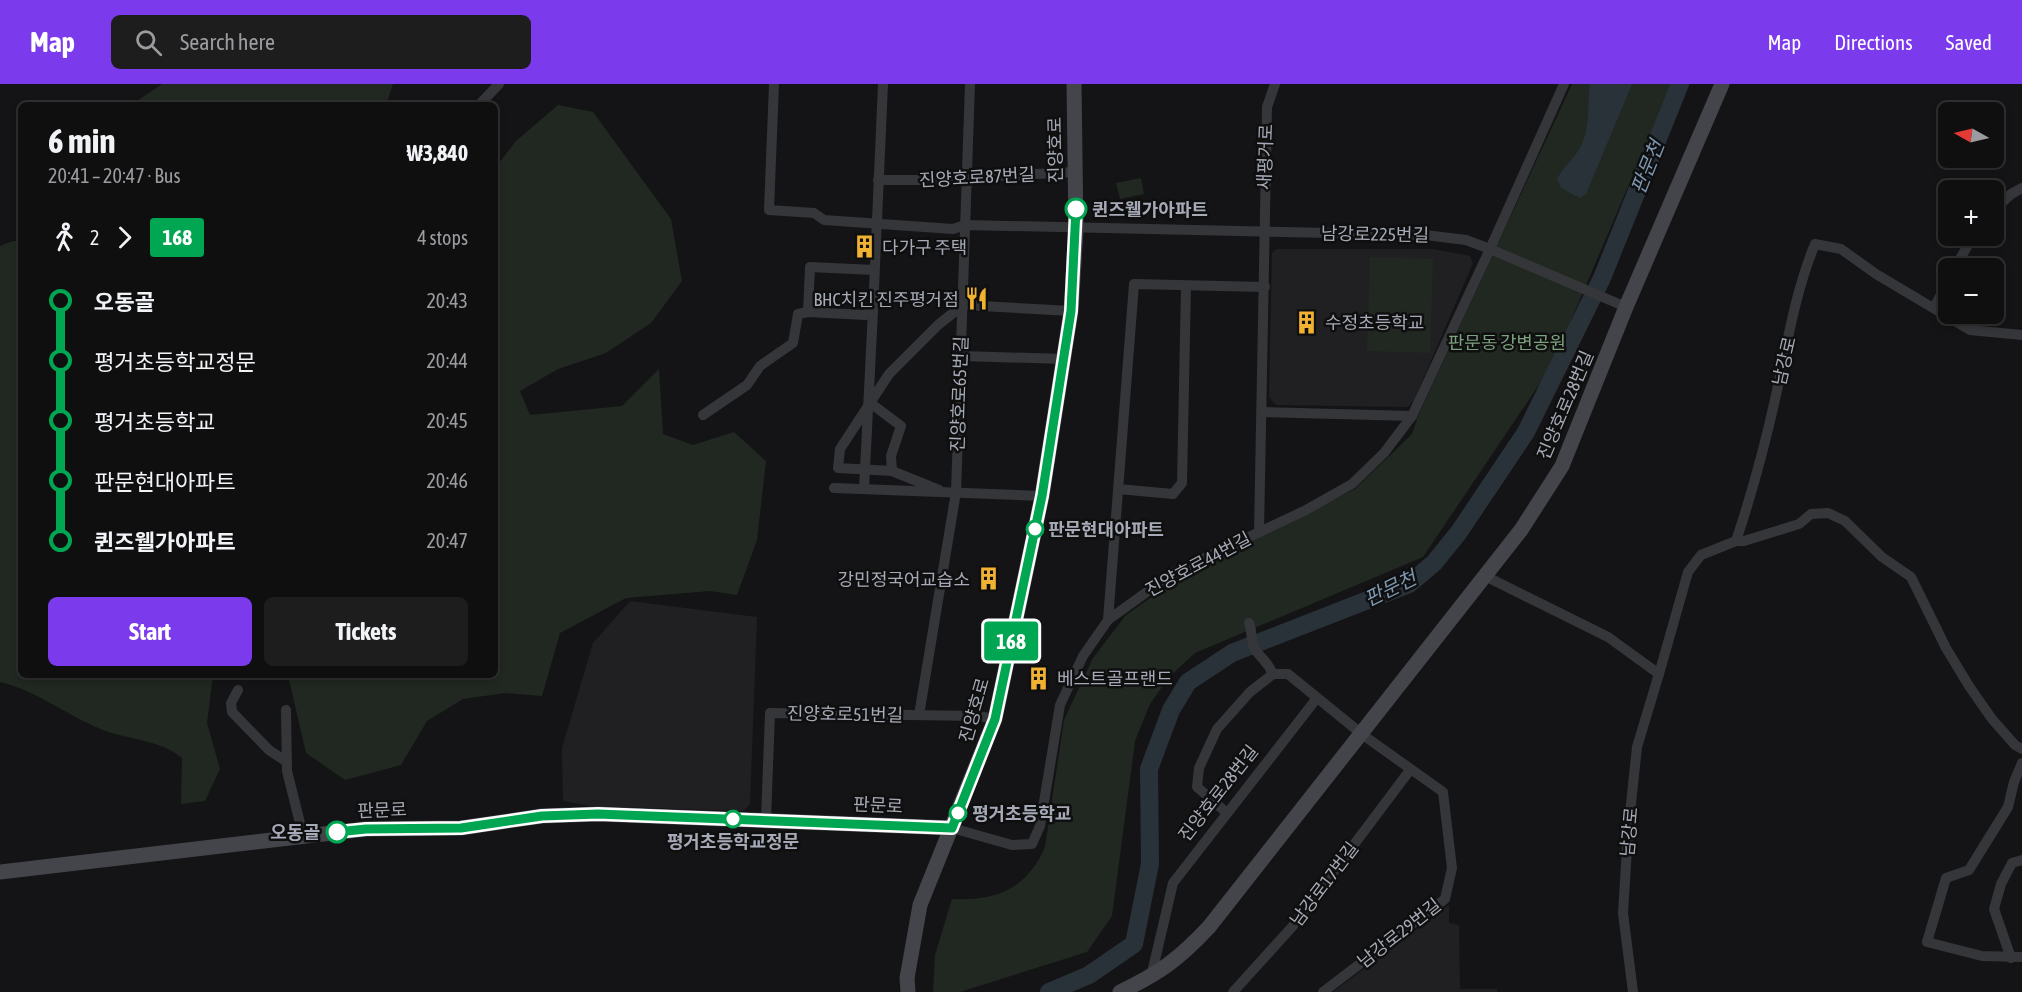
<!DOCTYPE html>
<meta charset="utf-8">
<style>
:root{--surface:#0f0f10;--page:#1d1d1e;--text:#f1f3f6;--muted:#9b9c9f;--line:#2f2f30;--accent:#7c3aed}
body{margin:0;font-family:"Asap Condensed","Noto Sans KR",sans-serif;background:var(--page);color:var(--text);height:100vh;display:flex;flex-direction:column;font-size:22px;white-space:nowrap}
*{box-sizing:border-box;margin:0}
p{font-size:20px;color:var(--muted)}
.icon{flex:none;width:33px;height:33px;fill:none;stroke:currentColor;stroke-width:2;stroke-linecap:round;stroke-linejoin:round}
.map{position:relative;flex:1;overflow:hidden}
.panel{position:absolute;left:18px;top:18px;width:480px;height:576px;display:flex;flex-direction:column;background:var(--surface);border-radius:9px;box-shadow:0 3px 9px #0003,0 0 0 2px var(--line)}
.panel>*{flex:none}
.badge{padding:0 12px;border-radius:4px;font-size:21px;line-height:39px}
.needle{width:39px;rotate:278deg}
.tools{position:absolute;left:1938px;top:18px;display:grid;gap:12px}
.tools a{display:grid;place-items:center;width:66px;height:66px;border-radius:9px;background:var(--surface);box-shadow:0 3px 9px #0003,0 0 0 2px var(--line);font-size:30px}
.map>.badge{position:absolute;translate:-50% -50%;box-shadow:0 0 0 3px #fff}
.legs{display:flex;align-items:center;gap:9px;height:66px;padding:0 30px;font-size:20px}
.legs p{margin-inline-start:auto}
.headline{display:flex;align-items:center;justify-content:space-between;height:102px;padding:0 30px}
h1{font-size:33px;font-weight:700;line-height:45px}
.action{display:flex;gap:12px;margin-top:auto;padding:12px 30px}
.action a{flex:1;height:69px;border-radius:9px;background:var(--accent);color:#fff;font-size:24px;font-weight:700;line-height:69px;text-align:center}
.action a+a{background:var(--page);color:var(--text)}
ul{padding:0 30px;list-style:none}
li{display:flex;align-items:center;gap:21px;height:60px;font-size:22px}
li i{display:grid;place-items:center;width:9px;height:100%;margin:0 8px;background:currentColor}
li i::after{content:'';width:15px;height:15px;margin:-8px;border:4px solid;border-radius:50%;background:var(--surface)}
li p{margin-inline-start:auto}
li:first-child i{background:linear-gradient(#0000 50%,currentColor 0)}
li:last-child i{background:linear-gradient(currentColor 50%,#0000 0)}
header{display:flex;align-items:center;gap:36px;box-sizing:border-box;height:84px;padding:0 30px;background:var(--accent);color:#fff}
header strong{font-size:28px}
nav{display:flex;gap:33px;margin-inline-start:auto;font-size:21px}
.search{width:420px;height:54px;background:var(--page);display:flex;align-items:center;gap:15px;box-sizing:border-box;padding:0 21px;border-radius:9px;color:var(--muted);font-size:22px}
.map>svg:first-child{display:block}
.built{fill:#202023}
.green{fill:#202821}
.water{fill:#2a3239}
.lines{fill:none;stroke-linecap:round;stroke-linejoin:round}
.river{stroke:#2a3239;stroke-width:18}
.street{stroke:#35363a;stroke-width:10}
.secondary{stroke:#43454a;stroke-width:15}
.line-1-casing{stroke:#fff;stroke-width:14}
.line-1{stroke:#00a651;stroke-width:9}
.stop-1-dot{fill:#fff;stroke:#00a651;stroke-width:3}
.labels{text-anchor:middle;dominant-baseline:central;stroke-width:5;stroke-linejoin:round;paint-order:stroke}
.street-label{font-size:18px;fill:#a5aab6;stroke:#0f0f10}
.stop-label{font-size:18px;font-weight:bold;fill:#a5aab6;stroke:#0f0f10;text-anchor:start}
.poi-label{font-size:18px;fill:#a5aab6;stroke:#0f0f10;text-anchor:start}
.park-label{font-size:18px;fill:#7ca17f;stroke:#0f0f10}
.water-label{font-size:20px;font-style:italic;fill:#7c98b1;stroke:#0f0f10}
</style>
<header>
<strong>Map</strong>
<div class="search"><svg class="icon" aria-label="search" viewBox="0 0 24 24"><circle cx="10" cy="10" r="6"/><path d="M15 15l6 6"/></svg>Search here</div>
<nav><a>Map</a><a>Directions</a><a>Saved</a></nav>
</header>
<div class="map">
<svg width="2022" height="908" viewBox="0 0 2022 908">
<rect width="100%" height="100%" fill="#141416"/>
<g class="built">
<polygon points="1277,165 1433,165 1470,172 1473,179 1414,316 1408,323 1276,321 1269,313 1272,169"/>
<polygon points="630,517 757,533 750,720 743,727 590,722 563,717 562,664 593,559"/>
<polygon points="1449,821 1449,839 1459,841 1460,905 1497,905 1497,908 1333,908"/>
</g>
<g class="green">
<polygon points="162,0 393,0 386,21 131,21"/>
<path d="M1572,0H1672L1551,283L1423,473L1195,569L1169,593L1150,620L1135,657L1112,832L1087,868L960,908H933L935,871L952,815C996,817 1027,805 1045,763L1064,636L1093,574L1126,531L1182,492L1355,405L1412,350L1418,332Z"/>
<polygon points="558,21 593,28 671,135 682,197 651,239 606,269 558,285 520,307 530,331 622,322 659,285 663,350 693,361 734,348 766,377 757,456 737,511 710,507 626,514 560,549 542,612 505,609 463,615 427,637 401,681 345,696 306,669 288,591 495,591 495,84 516,57"/>
<polygon points="1141,94 1144,110 1120,115 1116,99"/>
<path d="M13,157H21V591H213L207,639L220,685L205,717L181,720L182,674C162,657 134,656 109,648C71,635 39,607 0,598V162Z"/>
<polygon points="1370,173 1433,175 1430,269 1367,267"/>
</g>
<path class="water" d="M1590,0H1632L1586,110L1580,114L1561,104L1557,95C1563,83 1573,76 1580,64C1591,44 1587,22 1590,0Z"/>
<g class="lines">
<polyline class="river" points="1049,908 1089,891 1134,860 1150,780 1149,685 1171,626 1188,598 1232,569 1409,500 1434,479 1459,448 1526,348 1602,194 1680,0"/>
<g class="street">
<polyline points="774,0 769,126 814,129 824,136 953,145 965,141 1425,151 1466,156 1490,165 1564,0"/>
<polyline points="479,21 499,0"/>
<polyline points="878,96 967,96 997,92 1076,88"/>
<polyline points="1994,126 2011,110 2022,104"/>
<polyline points="1955,184 1973,152"/>
<polyline points="1934,224 1948,197"/>
<polyline points="808,228 810,183 874,186"/>
<polyline points="961,272 1065,275"/>
<polyline points="869,318 901,342 891,372 892,387 939,406"/>
<polyline points="1263,328 1412,332"/>
<polyline points="703,331 747,301 760,282 793,259 798,230 808,228 865,231 873,227 883,0"/>
<polyline points="892,387 838,384 840,365 889,290 938,241 963,221 1071,227"/>
<polyline points="834,404 1042,412"/>
<polyline points="864,405 873,227"/>
<polyline points="1118,405 1173,410 1182,399 1186,202"/>
<polyline points="1259,448 1267,23 1275,0"/>
<polyline points="1736,457 1744,457 1799,440 1811,430 1828,429 1845,437 1882,473 1911,493 1946,564 1969,602 1992,635 2015,661 2022,665"/>
<polyline points="1485,492 1608,553 1659,590 1637,663 1628,748 1623,829 1633,908"/>
<polyline points="1108,536 1134,200 1265,203"/>
<path d="M1249,539C1253,548 1250,559 1256,567C1263,576 1267,577 1273,590"/>
<path d="M1659,590L1688,488L1701,471L1736,457C1752,409 1765,361 1776,311C1787,261 1795,208 1815,160L1841,165L1876,190L1970,246L2022,251"/>
<polyline points="238,606 231,619 232,628 269,666 287,678"/>
<polyline points="286,626 287,687 303,751"/>
<polyline points="919,631 956,408 970,0"/>
<polyline points="2022,679 2014,698 2008,723 1969,786 1946,794 1927,858 1982,872 2022,873"/>
<polyline points="1227,729 1197,703 1199,684 1217,645 1250,608 1273,590 1288,590 1363,651 1443,708 1452,784 1445,815 1323,908"/>
<polyline points="766,735 770,629 978,632 995,635"/>
<polyline points="952,744 1012,761 1032,760 1040,742 1060,621 1083,572 1108,536 1173,489 1304,427 1352,400 1384,369 1412,332 1490,165 1626,223"/>
<polyline points="2011,874 1994,825 2001,800 2012,779 2022,776"/>
<polyline points="1151,893 1173,799 1317,614"/>
<polyline points="1233,908 1292,843 1410,686"/>
</g>
<g class="secondary">
<polyline points="0,788 366,745 461,744 542,732 598,730 952,744"/>
<polyline points="908,908 907,894 920,821 995,635 1042,412 1071,227 1076,145 1074,0"/>
<path d="M1120,908C1160,889 1179,875 1209,843L1521,446L1562,382L1626,223L1722,0"/>
</g>
</g>
<g class="lines">
<defs>
<polyline id="line-1" points="337,748 366,745 461,744 542,732 598,730 952,744 995,635 1042,412 1071,227 1076,125"/>
</defs>
<use href="#line-1" class="line-1-casing"/>
<use href="#line-1" class="line-1"/>
</g>
<defs>
<symbol id="building-bare" viewBox="-9 -9 18 18"><path d="M-4-6H4V6H1V3H-1V6H-4ZM-2.5-4.3h1.7v1.8h-1.7ZM.8-4.3h1.7v1.8H.8ZM-2.5-1h1.7V.8h-1.7ZM.8-1h1.7V.8H.8Z" fill="#f1b131" stroke="#0f0f10" stroke-width="2.5" paint-order="stroke"/></symbol>
<symbol id="restaurant-bare" viewBox="-9 -9 18 18"><path d="M-5-6h1v4h1v-4h1v4h1v-4h1v5L-1.5 .5V6h-2V.5L-5-1ZM5-6V6H3V1.5H1.5Q1.5-4 5-6Z" fill="#f1b131" stroke="#0f0f10" stroke-width="2.5" paint-order="stroke"/></symbol>
</defs>
<g fill-rule="evenodd">
<use href="#building-bare" x="848" y="146" width="33" height="33"/>
<use href="#restaurant-bare" x="960" y="198" width="33" height="33"/>
<use href="#building-bare" x="1290" y="222" width="33" height="33"/>
<use href="#building-bare" x="972" y="478" width="33" height="33"/>
<use href="#building-bare" x="1022" y="578" width="33" height="33"/>
</g>
<g class="stop-1-dot">
<circle cx="1076" cy="125" r="10"/>
<circle cx="1035" cy="445" r="8"/>
<circle cx="958" cy="729" r="8"/>
<circle cx="733" cy="735" r="8"/>
<circle cx="337" cy="748" r="10"/>
</g>
<g class="labels">
<g class="street-label">
<text transform="translate(1055 66) rotate(-91)">진양호로</text>
<text transform="translate(1265 73) rotate(-88)">새평거로</text>
<text transform="translate(977 93) rotate(-3)">진양호로87번길</text>
<text transform="translate(1375 150) rotate(1)">남강로225번길</text>
<text transform="translate(1784 277) rotate(-77)">남강로</text>
<text transform="translate(959 310) rotate(-88)">진양호로65번길</text>
<text transform="translate(1565 321) rotate(-67)">진양호로28번길</text>
<text transform="translate(1198 480) rotate(-28)">진양호로44번길</text>
<text transform="translate(974 626) rotate(-74)">진양호로</text>
<text transform="translate(845 630) rotate(1)">진양호로51번길</text>
<text transform="translate(1218 709) rotate(-52)">진양호로28번길</text>
<text transform="translate(878 721) rotate(3)">판문로</text>
<text transform="translate(382 726) rotate(-2)">판문로</text>
<text transform="translate(1629 748) rotate(-85)">남강로</text>
<text transform="translate(1324 800) rotate(-53)">남강로17번길</text>
<text transform="translate(1399 849) rotate(-38)">남강로29번길</text>
</g>
<g class="stop-label">
<text x="1092" y="125">퀸즈웰가아파트</text>
<text x="1048" y="445">판문현대아파트</text>
<text x="972" y="729">평거초등학교</text>
<text x="320" y="748" text-anchor="end">오동골</text>
<text x="733" y="757" text-anchor="middle">평거초등학교정문</text>
</g>
<g class="poi-label">
<text x="882" y="163">다가구 주택</text>
<text x="959" y="215" text-anchor="end">BHC치킨 진주평거점</text>
<text x="1325" y="238">수정초등학교</text>
<text x="970" y="495" text-anchor="end">강민정국어교습소</text>
<text x="1057" y="594">베스트골프랜드</text>
</g>
<g class="park-label">
<text x="1507" y="258">판문동 강변공원</text>
</g>
<g class="water-label">
<text transform="translate(1647 83) rotate(-68)">판문천</text>
<text transform="translate(1390 504) rotate(-26)">판문천</text>
</g>
</g>
</svg>
<div class="tools">
<a><svg class="needle" viewBox="-14 -14 28 28"><path d="M0-13l5 13h-10z" fill="#e53935"/><path d="M0 13l5-13h-10z" fill="#9b9c9f"/></svg></a>
<a>+</a>
<a>−</a>
</div>
<b class="badge" style="left:1011px;top:557px;background:#00a651;color:#fff">168</b>
<section class="panel">
<div class="headline"><div><h1>6 min</h1><p>20:41 – 20:47 · Bus</p></div><b>₩3,840</b></div>
<div class="legs"><svg class="icon" aria-label="walk" viewBox="0 0 24 24"><circle cx="13" cy="4" r="2"/><path d="M13 8l-2 6 4 7M11 14l-3 7M7 12l3-4h3l4 4"/></svg>2<svg class="icon" aria-label="forward" viewBox="0 0 24 24"><path d="M9 5l7 7-7 7"/></svg><b class="badge" style="background:#00a651;color:#fff">168</b><p>4 stops</p></div>
<ul>
<li><i style="color:#00a651"></i><b>오동골</b><p>20:43</p></li>
<li><i style="color:#00a651"></i><span>평거초등학교정문</span><p>20:44</p></li>
<li><i style="color:#00a651"></i><span>평거초등학교</span><p>20:45</p></li>
<li><i style="color:#00a651"></i><span>판문현대아파트</span><p>20:46</p></li>
<li><i style="color:#00a651"></i><b>퀸즈웰가아파트</b><p>20:47</p></li>
</ul>
<div class="action"><a>Start</a><a>Tickets</a></div>
</section>
</div>
